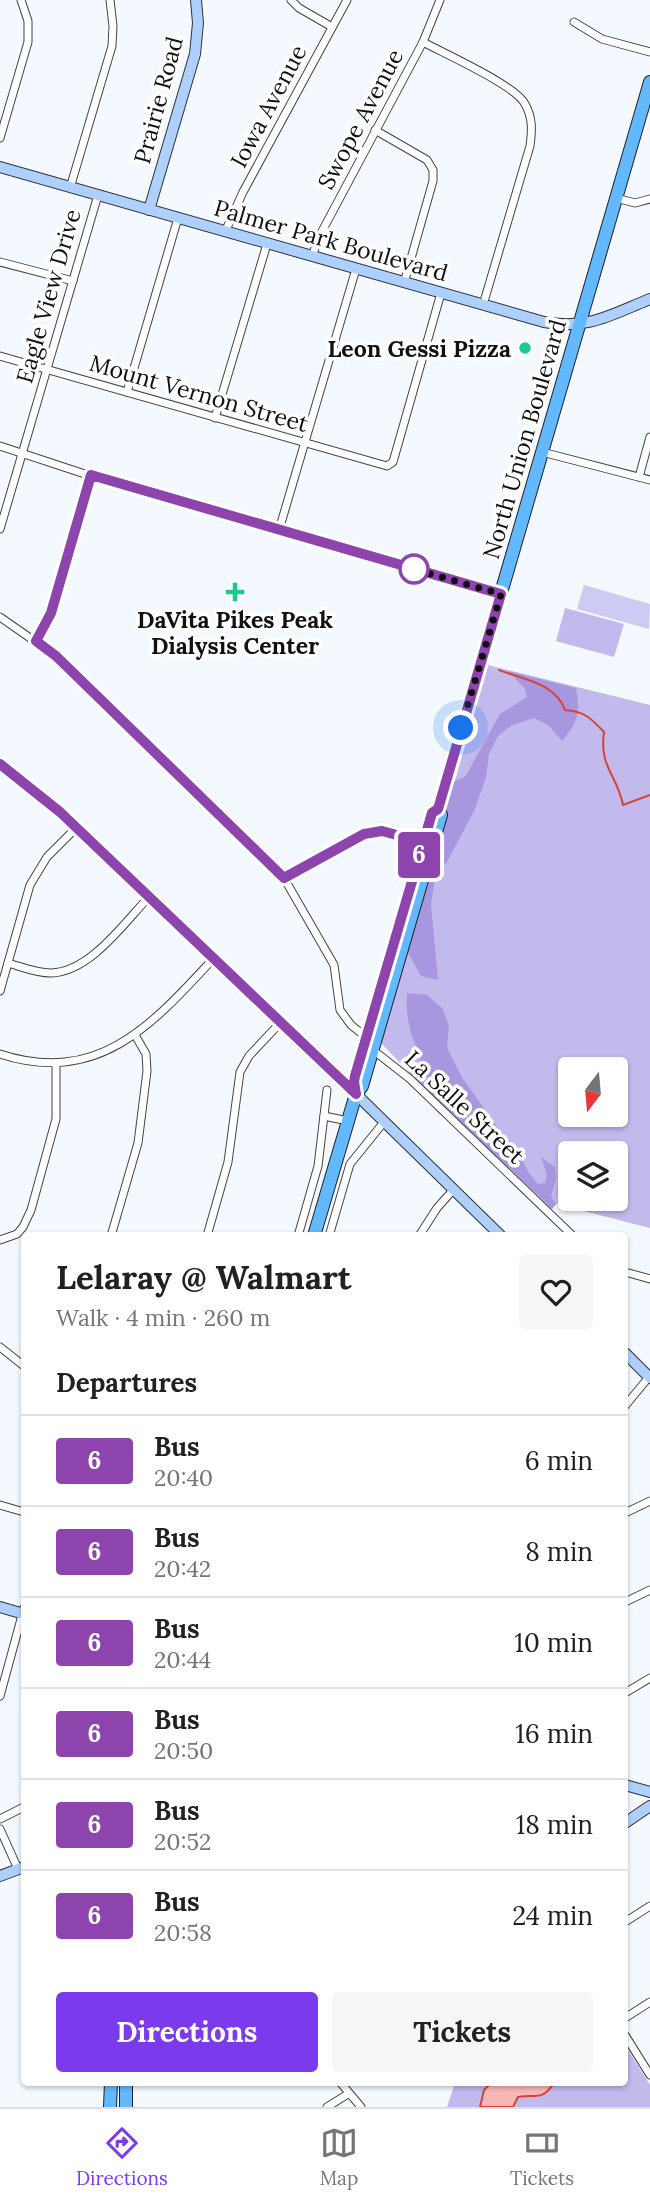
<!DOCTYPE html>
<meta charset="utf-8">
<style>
:root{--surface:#fff;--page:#f6f6f6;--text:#202124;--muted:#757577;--line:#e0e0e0;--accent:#7c3aed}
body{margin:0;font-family:Lora,serif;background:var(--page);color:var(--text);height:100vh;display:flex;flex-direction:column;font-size:26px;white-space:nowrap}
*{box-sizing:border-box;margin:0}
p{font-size:23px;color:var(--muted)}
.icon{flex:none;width:38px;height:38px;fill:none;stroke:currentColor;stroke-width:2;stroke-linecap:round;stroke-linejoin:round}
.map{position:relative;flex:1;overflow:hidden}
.details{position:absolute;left:21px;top:1232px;width:607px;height:854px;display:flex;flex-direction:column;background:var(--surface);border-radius:7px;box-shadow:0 2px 5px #0004}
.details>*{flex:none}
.badge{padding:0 14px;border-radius:5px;font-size:24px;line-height:46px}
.needle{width:46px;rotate:196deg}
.fabs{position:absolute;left:558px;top:1057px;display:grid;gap:14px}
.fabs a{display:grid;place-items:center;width:70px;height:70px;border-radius:7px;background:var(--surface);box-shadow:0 2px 5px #0004;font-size:35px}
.you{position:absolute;width:35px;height:35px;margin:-18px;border:5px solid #fff;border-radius:50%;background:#1a73e8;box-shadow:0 0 0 10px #1a73e833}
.map>.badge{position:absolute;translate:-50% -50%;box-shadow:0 0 0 4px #fff}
h2{padding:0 35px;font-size:26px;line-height:63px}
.round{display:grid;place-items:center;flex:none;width:74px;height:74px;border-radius:7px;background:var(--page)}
.summary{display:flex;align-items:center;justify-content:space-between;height:119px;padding:0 35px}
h1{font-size:33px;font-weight:700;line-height:52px}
.primary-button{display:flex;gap:14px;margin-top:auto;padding:14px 35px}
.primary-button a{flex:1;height:80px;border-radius:7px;background:var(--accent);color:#fff;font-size:28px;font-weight:700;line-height:80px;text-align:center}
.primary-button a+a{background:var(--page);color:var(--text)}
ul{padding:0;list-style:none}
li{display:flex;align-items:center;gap:21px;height:91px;padding:0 35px;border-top:2px solid var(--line)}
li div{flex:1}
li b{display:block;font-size:26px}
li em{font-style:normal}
li .badge{min-width:77px;font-weight:700;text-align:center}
.dock{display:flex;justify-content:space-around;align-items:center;height:98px;border-top:2px solid var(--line);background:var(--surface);font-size:19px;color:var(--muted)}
.dock a{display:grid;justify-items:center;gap:4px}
.dock .active{color:var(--accent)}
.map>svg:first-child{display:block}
.green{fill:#c2b9ed;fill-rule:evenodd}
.forest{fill:#a897df}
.pitch{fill:#cdcbf3}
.water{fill:#fab8b4;stroke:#d64436;stroke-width:2}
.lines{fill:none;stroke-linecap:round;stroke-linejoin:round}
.stream{stroke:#d64436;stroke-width:2}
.street-casing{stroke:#434343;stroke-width:9}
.secondary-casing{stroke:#323232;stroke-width:12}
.primary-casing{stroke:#212121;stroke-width:14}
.street{stroke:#fff;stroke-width:7}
.secondary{stroke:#aed0ff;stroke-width:10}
.primary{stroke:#63b9ff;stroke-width:12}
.line-casing{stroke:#fff;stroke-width:16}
.line{stroke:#8e44ad;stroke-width:10}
.walk{stroke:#101010;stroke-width:7;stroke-dasharray:0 12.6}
.poi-dot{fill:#1dca8d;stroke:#fff;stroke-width:2.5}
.stop-dot{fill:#fff;stroke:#8e44ad;stroke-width:3.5}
.labels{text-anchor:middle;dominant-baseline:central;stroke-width:7;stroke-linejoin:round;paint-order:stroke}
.street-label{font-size:23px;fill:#101010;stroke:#fff}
.poi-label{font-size:23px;font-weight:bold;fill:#101010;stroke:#fff;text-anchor:end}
</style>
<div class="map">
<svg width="650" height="2107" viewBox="0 0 650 2107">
<rect width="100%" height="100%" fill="#f3f9ff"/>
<g class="green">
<polygon points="565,608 624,624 614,657 556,641"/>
<path d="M488,665L650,705V1228L556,1204L552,1209L438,1102L380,1042ZM570,1069H616V1115H570ZM570,1153H616V1199H570Z"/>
<polygon points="625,2045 650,2085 650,2107 447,2107 455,2083 625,2082"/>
</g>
<g class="forest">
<path d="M508,671L576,688C580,713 579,721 562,741L548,725L534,718L511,726L498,736L489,754L486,777L475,809L447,862L435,879L431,904L438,980L421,976L406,949L454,781L465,777L500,714L527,697L525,689Z"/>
<path d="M407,993L427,995L442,1008L449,1026L447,1048L463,1079L503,1135L514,1145L529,1173L538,1184L545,1183L547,1175L541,1157L555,1167L556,1179L551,1196L556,1204L552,1209L409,1072L421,1058C411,1036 405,1017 407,993Z"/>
</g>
<polygon class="pitch" points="584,585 650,604 649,629 577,609"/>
<path class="water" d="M491,2083V2082L554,2083C542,2101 537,2094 518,2097L513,2107H480L484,2090Z"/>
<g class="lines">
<path class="stream" d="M499,670C525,680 555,683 565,710C584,711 592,719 604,732C599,768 617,774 623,805L650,795"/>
<defs>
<g id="street">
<polyline points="291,0 299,8 332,27"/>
<polyline points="574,22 602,39 650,52"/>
<path d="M423,42C445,54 515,85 525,104C533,118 532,131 530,146L483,305"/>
<polyline points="375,130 427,160 433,170 433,181 404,283"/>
<polyline points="0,138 28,42 28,21 21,0"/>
<polyline points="70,188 112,46 113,26 110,0"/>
<polyline points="616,198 635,203 650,199"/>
<polyline points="225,232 243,192 347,0"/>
<polyline points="312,256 320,235 423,42 440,0"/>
<polyline points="0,262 73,281"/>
<polyline points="0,356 387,466 393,462 441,293"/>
<polyline points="127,392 178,218"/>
<polyline points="215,418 267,244"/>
<polyline points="0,446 91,476 501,594"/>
<polyline points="542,452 650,480"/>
<polyline points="639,477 650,437"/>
<polyline points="0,529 98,195"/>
<polyline points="279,530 356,269"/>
<polyline points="0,617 56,656 284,878 334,965 340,1010 351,1025 366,1037"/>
<polyline points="36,641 51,613 91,476"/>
<polyline points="284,878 364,834 385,831 425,843"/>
<path d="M8,963C22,967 36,973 51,973C90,972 124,923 149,897"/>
<polyline points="0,991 30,885 47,857 76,828"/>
<polyline points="373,1050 410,1079 573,1236"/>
<path d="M0,1054C98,1086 152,1025 213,959"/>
<polyline points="324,1116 348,1121"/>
<polyline points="111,1236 138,1143 147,1071 146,1054 135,1035"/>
<polyline points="207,1236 228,1162 240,1072 249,1056 280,1023"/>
<polyline points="298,1236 318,1166 327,1090"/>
<polyline points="329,1236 350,1164 384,1122"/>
<polyline points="419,1236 437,1208 454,1189"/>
<polyline points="0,1240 17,1234 23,1227 31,1210 56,1119 56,1064"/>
<polyline points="625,1272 650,1279"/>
<polyline points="0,1347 24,1366"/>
<polyline points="625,1406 649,1377"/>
<polyline points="0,1505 24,1512"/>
<polyline points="625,1513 650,1501"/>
<polyline points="625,1602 650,1590"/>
<polyline points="625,1693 650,1678"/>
<polyline points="0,1696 24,1608"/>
<polyline points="0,1819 24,1807"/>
<polyline points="0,1829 18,1869"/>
<polyline points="625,1922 650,1906"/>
<polyline points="625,2018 650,2002"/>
<polyline points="625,2035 650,2075"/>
<polyline points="340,2082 361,2107"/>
<polyline points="327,2107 348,2094"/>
</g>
<g id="secondary">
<path d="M0,167L544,322C588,330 610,315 650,299"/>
<polyline points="149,210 195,54 198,23 196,0"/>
<polyline points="356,1094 501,1236"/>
<polyline points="625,1353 650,1378"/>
<polyline points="0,1607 24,1614"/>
<polyline points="625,1785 650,1792"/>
<polyline points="625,1823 650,1806"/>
<polyline points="0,1876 24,1867"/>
</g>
<g id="primary">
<polyline points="0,764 60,812 355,1094"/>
<polyline points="356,1094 353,1082 423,842 432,813 438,809 650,82"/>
<polyline points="314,1236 356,1094 362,1086 441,815 438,809"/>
<polyline points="110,2107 111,2082"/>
<polyline points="126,2107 126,2082"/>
</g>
</defs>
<use href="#street" class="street-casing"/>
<use href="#secondary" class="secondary-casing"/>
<use href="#primary" class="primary-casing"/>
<use href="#street" class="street"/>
<use href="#secondary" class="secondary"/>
<use href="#primary" class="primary"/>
</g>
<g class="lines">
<defs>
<polyline id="line" points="0,764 60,812 356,1094 354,1082 355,1076 432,813 438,809 501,594 91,475 51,613 36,641 56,656 284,878 364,834 382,831 415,840"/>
</defs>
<use href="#line" class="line-casing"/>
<use href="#line" class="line"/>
<polyline class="walk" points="414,569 410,568 501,594 461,728"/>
</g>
<g class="poi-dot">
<circle cx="525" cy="348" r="7"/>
<path d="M231.5 581.5h7v7h7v7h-7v7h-7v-7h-7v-7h7z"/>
</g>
<circle class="stop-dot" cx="414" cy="569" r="14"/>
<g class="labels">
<g class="street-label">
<text transform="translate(158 100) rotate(-75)">Prairie Road</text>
<text transform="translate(268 106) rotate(-62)">Iowa Avenue</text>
<text transform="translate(360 119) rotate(-62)">Swope Avenue</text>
<text transform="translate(331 240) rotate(16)">Palmer Park Boulevard</text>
<text transform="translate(48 296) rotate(-74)">Eagle View Drive</text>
<text transform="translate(199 393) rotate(16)">Mount Vernon Street</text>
<text transform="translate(524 439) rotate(-74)">North Union Boulevard</text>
<text transform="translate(465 1107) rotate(43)">La Salle Street</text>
</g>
<g class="poi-label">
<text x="511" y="348">Leon Gessi Pizza</text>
<text x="235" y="619" text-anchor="middle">DaVita Pikes Peak<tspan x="235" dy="26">Dialysis Center</tspan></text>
</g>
</g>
</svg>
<div class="fabs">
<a><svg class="needle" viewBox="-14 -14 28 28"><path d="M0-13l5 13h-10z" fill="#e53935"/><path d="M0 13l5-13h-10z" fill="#757577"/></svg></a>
<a><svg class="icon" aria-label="layers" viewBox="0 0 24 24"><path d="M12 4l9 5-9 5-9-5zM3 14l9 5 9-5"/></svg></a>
</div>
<div class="you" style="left:461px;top:728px"></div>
<b class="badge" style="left:419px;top:855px;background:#8e44ad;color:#fff">6</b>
<section class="details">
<div class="summary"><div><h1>Lelaray @ Walmart</h1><p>Walk · 4 min · 260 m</p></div><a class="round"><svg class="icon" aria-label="heart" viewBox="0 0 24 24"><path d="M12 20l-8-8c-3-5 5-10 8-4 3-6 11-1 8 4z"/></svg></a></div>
<h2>Departures</h2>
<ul>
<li><span class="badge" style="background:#8e44ad;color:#fff">6</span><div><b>Bus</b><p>20:40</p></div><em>6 min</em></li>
<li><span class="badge" style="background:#8e44ad;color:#fff">6</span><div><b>Bus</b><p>20:42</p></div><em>8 min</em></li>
<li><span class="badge" style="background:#8e44ad;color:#fff">6</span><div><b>Bus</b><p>20:44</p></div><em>10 min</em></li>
<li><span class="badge" style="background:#8e44ad;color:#fff">6</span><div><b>Bus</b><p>20:50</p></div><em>16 min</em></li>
<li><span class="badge" style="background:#8e44ad;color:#fff">6</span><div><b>Bus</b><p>20:52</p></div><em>18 min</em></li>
<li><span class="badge" style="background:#8e44ad;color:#fff">6</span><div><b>Bus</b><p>20:58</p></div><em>24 min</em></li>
</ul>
<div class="primary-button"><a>Directions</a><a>Tickets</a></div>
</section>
</div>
<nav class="dock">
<a class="active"><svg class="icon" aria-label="directions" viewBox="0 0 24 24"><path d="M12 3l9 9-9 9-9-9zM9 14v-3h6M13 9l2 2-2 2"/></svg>Directions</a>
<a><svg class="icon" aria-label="map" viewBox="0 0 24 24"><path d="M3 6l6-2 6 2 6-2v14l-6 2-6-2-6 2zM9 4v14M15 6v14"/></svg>Map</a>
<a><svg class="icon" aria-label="tickets" viewBox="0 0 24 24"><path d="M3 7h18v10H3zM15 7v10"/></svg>Tickets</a>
</nav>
